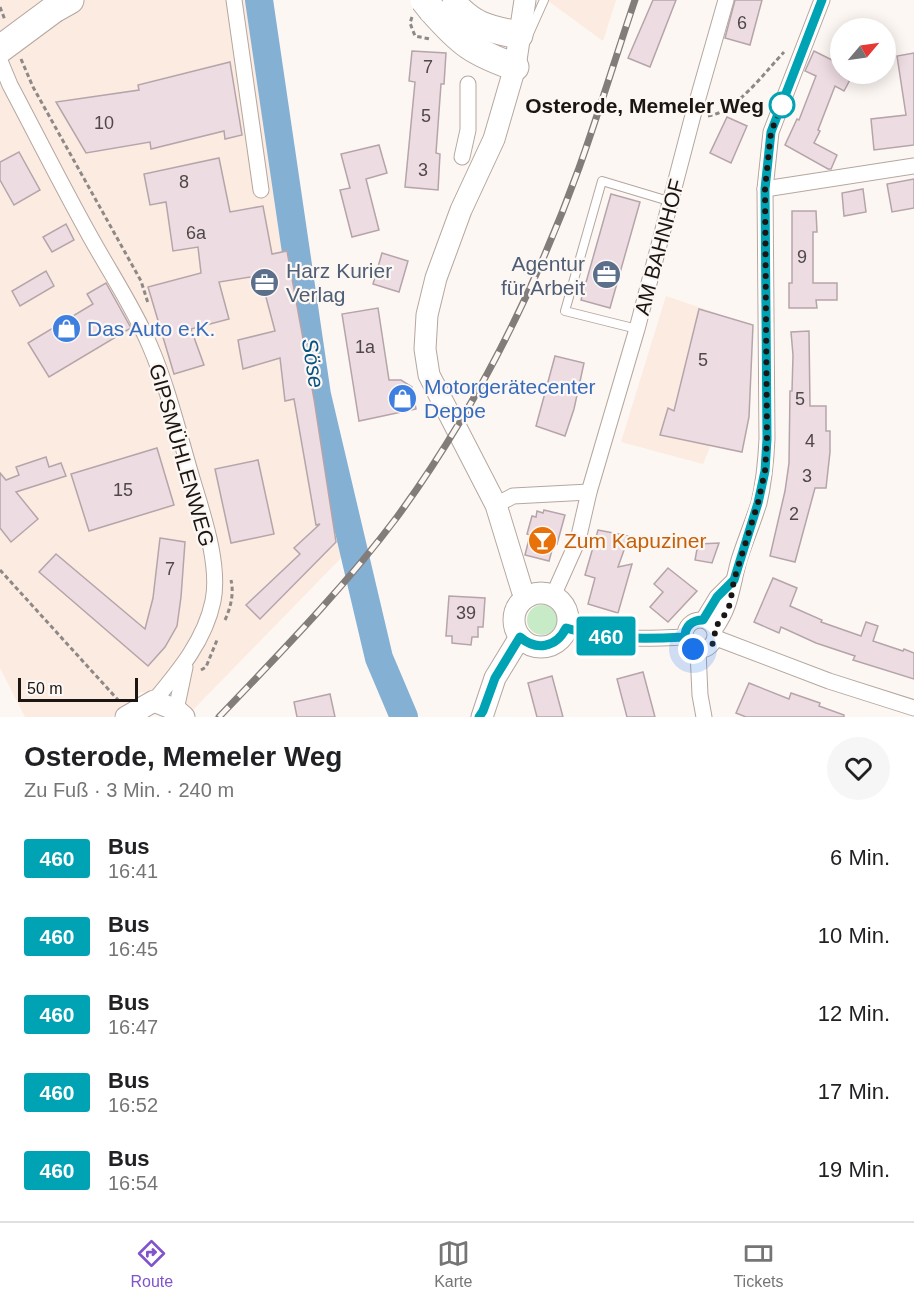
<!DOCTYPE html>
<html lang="de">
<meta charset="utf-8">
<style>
:root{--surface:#fff;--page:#f6f6f6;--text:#202124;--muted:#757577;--line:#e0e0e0;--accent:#8054cd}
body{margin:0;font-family:Arial,sans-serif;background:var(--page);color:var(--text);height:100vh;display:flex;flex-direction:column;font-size:22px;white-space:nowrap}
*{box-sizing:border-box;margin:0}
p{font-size:20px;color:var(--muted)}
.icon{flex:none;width:33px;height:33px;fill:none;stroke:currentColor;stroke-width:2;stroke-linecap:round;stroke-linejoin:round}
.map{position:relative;height:717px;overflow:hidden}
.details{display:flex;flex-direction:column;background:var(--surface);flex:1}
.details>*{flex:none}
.badge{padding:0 12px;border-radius:4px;font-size:21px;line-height:39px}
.needle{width:39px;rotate:61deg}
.buttons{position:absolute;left:830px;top:18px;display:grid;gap:12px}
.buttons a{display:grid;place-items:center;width:66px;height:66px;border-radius:50%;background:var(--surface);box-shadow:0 3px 15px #0003;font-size:30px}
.scale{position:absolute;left:18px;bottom:15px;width:120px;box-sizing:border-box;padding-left:6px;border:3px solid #1b1613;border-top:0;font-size:16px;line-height:21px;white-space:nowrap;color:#1b1613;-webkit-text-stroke:4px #fdf7f4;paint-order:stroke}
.you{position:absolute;width:30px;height:30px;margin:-15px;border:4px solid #fff;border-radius:50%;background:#1a73e8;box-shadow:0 0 0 9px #1a73e833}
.map>.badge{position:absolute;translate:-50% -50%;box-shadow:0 0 0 3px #fff}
.round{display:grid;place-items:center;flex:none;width:63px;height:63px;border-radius:32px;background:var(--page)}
.head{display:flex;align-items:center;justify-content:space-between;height:102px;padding:0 24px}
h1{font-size:28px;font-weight:700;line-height:45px}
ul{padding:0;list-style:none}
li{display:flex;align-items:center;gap:18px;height:78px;padding:0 24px}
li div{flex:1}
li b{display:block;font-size:22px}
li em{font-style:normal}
li .badge{min-width:66px;font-weight:700;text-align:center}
.menu{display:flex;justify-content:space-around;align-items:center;height:84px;border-top:2px solid var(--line);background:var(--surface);font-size:16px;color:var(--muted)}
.menu a{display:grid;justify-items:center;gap:3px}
.menu .on{color:var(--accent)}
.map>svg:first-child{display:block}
.commercial{fill:#fcebe0}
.green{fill:#c8ebc7}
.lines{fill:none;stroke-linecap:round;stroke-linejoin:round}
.river{stroke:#84b0d4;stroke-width:28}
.building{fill:#eddce2;stroke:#b5a5aa;stroke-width:1.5}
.lane-casing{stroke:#b5a79f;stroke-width:10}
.street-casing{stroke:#b5a79f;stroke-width:17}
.secondary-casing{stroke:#b5a79f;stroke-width:23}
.highway-casing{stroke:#b5a79f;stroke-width:29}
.path{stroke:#8e8986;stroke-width:3;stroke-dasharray:4.5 3;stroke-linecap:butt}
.lane{stroke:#fff;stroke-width:8}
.street{stroke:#fff;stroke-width:15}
.secondary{stroke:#fff;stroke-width:21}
.highway{stroke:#fff;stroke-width:27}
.rail-casing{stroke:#827d7a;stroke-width:7}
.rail{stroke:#fdf7f4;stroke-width:4.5;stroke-dasharray:14;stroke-linecap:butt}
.highway-bridge-casing{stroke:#b5a79f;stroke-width:29;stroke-linecap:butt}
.highway-bridge{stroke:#fff;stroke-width:27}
.line-casing{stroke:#fff;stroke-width:14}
.line{stroke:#00a3b4;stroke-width:9}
.walk{stroke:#1b1613;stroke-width:6;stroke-dasharray:0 10.8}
.stop-dot{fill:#fff;stroke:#00a3b4;stroke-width:3}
.labels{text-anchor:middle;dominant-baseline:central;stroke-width:4.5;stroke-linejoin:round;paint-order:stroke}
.number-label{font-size:18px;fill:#504847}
.stop-label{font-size:21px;font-weight:bold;fill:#1b1613;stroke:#fdf7f4;text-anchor:end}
.street-label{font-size:21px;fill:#1b1613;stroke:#fdf7f4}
.service-label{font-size:21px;fill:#4e5e75;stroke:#fdf7f4;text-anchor:end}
.shop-label{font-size:21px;fill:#366cbe;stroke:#fdf7f4;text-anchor:start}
.food-label{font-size:21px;fill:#c56008;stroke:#fdf7f4;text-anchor:start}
.water-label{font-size:22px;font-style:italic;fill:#065280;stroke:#fdf7f4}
</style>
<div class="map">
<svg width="914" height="717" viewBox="0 0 914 717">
<rect width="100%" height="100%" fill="#fdf7f4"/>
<g class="commercial">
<polygon points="0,0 250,0 287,251 314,399 345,554 191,712 170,696 141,692 112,717 25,717 0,668"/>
<polygon points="547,0 616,0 603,41"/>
<polygon points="666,296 719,314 721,406 710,447 703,464 621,442"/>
</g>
<circle class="green" cx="542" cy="620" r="15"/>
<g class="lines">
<polyline class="river" points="259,0 317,395 379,658 404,717"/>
</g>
<g class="building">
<polygon points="653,0 676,0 650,67 628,58"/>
<polygon points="735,0 762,0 750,45 725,38"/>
<polygon points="412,51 446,53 444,84 441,84 436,153 440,154 438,190 405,187 415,82 409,81"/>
<polygon points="814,51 840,64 840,74 853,74 844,91 835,86 818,130 820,131 814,143 837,155 831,169 828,169 785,145 797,119 799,120 816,76 805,71"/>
<polygon points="914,53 914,145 874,150 871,119 906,115 897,56"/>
<polygon points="230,62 242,135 225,139 224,131 151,149 150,142 86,153 56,102 139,90 138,85"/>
<polygon points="727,117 747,126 731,163 710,153"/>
<polygon points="379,145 387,173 366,179 379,230 352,237 340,190 350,188 341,154"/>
<polygon points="19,152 40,190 14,205 0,180 0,162"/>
<polygon points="219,158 230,212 263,206 272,254 287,251 314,399 336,542 260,619 246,605 300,554 294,548 320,524 316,525 294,399 285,401 280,358 243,369 238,340 275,331 263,286 254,284 250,277 219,282 229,319 191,329 204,365 174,374 148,287 201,273 198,247 173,251 166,202 150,205 144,174"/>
<polygon points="914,179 914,208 892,212 887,184"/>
<polygon points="863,189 866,212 844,216 842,193"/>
<polygon points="611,194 640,202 610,308 581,300"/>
<polygon points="792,211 816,211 817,232 813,232 813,283 837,283 837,300 816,300 817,308 789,308 789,283 792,283"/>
<polygon points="66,224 74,240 52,252 43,237"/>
<polygon points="382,253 408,261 399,292 373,284"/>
<polygon points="46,271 54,286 20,306 12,291"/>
<polygon points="106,283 131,328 49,377 28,343 93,304 87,294"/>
<polygon points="378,308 389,380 401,380 412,387 416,409 359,421 342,314"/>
<polygon points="699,309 753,325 749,417 742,452 660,435 668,408 674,411"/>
<polygon points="809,331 810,406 826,406 826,431 830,431 830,452 826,488 815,488 795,562 770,556 785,491 789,463 790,391 792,391 793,355 791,332"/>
<polygon points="555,356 584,363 574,409 565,436 536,426"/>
<polygon points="157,448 174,505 89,531 71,474"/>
<polygon points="46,457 49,467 61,463 66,476 16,492 38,519 11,542 0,528 0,473 6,480 19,475 16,467"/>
<polygon points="258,460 274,534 231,543 215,469"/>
<polygon points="544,510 565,515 557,544 554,543 549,561 525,555 530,535 527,534 532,516 536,517 537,511 543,513"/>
<polygon points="598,530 629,536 618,567 632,564 618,613 588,604 595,578 585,575"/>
<polygon points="160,538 185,542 181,597 177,626 165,647 148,666 39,572 56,554 145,629 153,598"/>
<polygon points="719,543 712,563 695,560 698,544"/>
<polygon points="668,568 697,591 668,622 650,607 663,592 654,584"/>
<polygon points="773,578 797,588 790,606 822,620 821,622 861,636 866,622 878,626 873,641 903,651 904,649 914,653 914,679 853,660 855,656 816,643 781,627 779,633 754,622"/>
<polygon points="449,596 485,598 483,627 478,627 478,637 472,637 471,645 452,643 452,636 446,636"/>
<polygon points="643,672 655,717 627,717 617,679"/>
<polygon points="552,676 563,717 537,717 528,683"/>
<polygon points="749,683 789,699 791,693 820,703 819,706 844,715 844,717 746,717 736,713"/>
<polygon points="330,694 335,717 297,717 294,702"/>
</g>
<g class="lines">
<defs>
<g id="lane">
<polyline points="527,38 544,0"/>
<polyline points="637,329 565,311 602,181 672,202"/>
</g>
<g id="street">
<polyline points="234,0 261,190"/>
<path d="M0,61L10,85C37,136 63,188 91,238C111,274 134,308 150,346C169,390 180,439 194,485C204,518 220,566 213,601C205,640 179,671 154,701"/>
<polyline points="462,157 468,130 468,84"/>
<polyline points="765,189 914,166"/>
<polyline points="496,505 513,496 589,492"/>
<polyline points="553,596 578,540 589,492 637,329 692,119 726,0"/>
<circle cx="700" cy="635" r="15"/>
<polyline points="703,620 717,597 734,580"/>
<path d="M566,629C605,640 645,639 685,637"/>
<path d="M715,629C732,604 731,589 739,560C745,541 753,522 759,503C764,482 766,460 767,439L765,189L771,132L822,0"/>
<polyline points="716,638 829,681 914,708"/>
<polyline points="698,651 700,695 704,717"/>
<polyline points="176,710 185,667"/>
</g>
<g id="secondary">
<polyline points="525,0 515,67 494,139 461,210 436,278 427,315 425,349 429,375 496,505 522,590 527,597"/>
<circle cx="541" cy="620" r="27"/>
<polyline points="126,717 154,701 176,710 184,717"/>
<polyline points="482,717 495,678 520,637"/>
</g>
<g id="highway">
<path d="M450,0C472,26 487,29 519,35"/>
<polyline points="54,9 70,0"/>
<path d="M432,10C462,44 473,52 515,67"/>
</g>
</defs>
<use href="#lane" class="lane-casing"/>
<use href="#street" class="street-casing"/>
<use href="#secondary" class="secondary-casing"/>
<use href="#highway" class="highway-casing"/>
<g class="path">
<polyline points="0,7 5,20"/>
<polyline points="412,17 410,23 415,36 430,39"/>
<polyline points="21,59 33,87 141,281 148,303"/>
<path d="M708,116C736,112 765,72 784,52"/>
<polyline points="0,570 119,701"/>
<path d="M225,620C231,607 234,593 231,580"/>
<polyline points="201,670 206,667 217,640"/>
</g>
<use href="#lane" class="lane"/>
<use href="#street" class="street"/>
<use href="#secondary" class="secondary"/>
<use href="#highway" class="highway"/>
<defs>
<path id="rail" d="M219,717C281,652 343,589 397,517C475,410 534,292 579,168C599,112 616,56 635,0"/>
</defs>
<use href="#rail" class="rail-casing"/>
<use href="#rail" class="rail"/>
<defs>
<g id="highway-bridge">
<polyline points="424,0 432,10"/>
<polyline points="0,49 54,9"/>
</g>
</defs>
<use href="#highway-bridge" class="highway-bridge-casing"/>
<use href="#highway-bridge" class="highway-bridge"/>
</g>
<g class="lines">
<defs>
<path id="line" d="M479,717L483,711L495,678L520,637C536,651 556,648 566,628C605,640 645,639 685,637C685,626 692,620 703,620L717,597L734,580L758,503L765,471L767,439L765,189L771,132L822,0"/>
</defs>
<use href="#line" class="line-casing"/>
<use href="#line" class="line"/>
<path class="walk" d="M693,649C708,653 718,644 714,629L726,613L730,604L734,580L758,503L765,471L767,439L765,189L771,132L782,105"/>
</g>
<defs>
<symbol id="office-disc" viewBox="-11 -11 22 22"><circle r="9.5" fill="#5c6f8a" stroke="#fdf7f4"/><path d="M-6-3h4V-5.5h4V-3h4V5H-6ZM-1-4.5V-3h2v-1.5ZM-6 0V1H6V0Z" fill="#fff"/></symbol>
<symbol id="shop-disc" viewBox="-11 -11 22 22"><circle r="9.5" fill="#3f7fe0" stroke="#fdf7f4"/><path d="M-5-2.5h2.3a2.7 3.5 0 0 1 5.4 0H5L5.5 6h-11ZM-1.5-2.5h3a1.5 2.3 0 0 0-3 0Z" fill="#fff"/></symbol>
<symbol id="bar-disc" viewBox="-11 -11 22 22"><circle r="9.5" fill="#e8710a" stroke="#fdf7f4"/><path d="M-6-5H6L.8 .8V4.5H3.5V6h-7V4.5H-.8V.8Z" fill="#fff"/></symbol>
</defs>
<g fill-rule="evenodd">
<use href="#office-disc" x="590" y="258" width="33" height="33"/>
<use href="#office-disc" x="248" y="266" width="33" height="33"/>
<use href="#shop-disc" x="50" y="312" width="33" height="33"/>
<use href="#shop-disc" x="386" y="382" width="33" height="33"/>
<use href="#bar-disc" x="526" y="524" width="33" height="33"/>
</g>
<circle class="stop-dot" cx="782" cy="105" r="12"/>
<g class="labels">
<g class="number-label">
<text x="742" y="23">6</text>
<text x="428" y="67">7</text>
<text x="426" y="116">5</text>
<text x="104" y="123">10</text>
<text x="423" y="170">3</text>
<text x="184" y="182">8</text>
<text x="196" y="233">6a</text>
<text x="802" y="257">9</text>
<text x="365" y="347">1a</text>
<text x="703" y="360">5</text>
<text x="800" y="399">5</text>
<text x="810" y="441">4</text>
<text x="807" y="476">3</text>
<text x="123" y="490">15</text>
<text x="794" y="514">2</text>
<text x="170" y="569">7</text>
<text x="466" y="613">39</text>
</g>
<g class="stop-label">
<text x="764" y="105">Osterode, Memeler Weg</text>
</g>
<g class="street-label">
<text transform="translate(659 247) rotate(-75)">AM BAHNHOF</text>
<text transform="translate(182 455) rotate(74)">GIPSMÜHLENWEG</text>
</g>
<g class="service-label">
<text x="585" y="263">Agentur<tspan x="585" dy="24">für Arbeit</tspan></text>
<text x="286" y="270" text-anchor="start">Harz Kurier<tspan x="286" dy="24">Verlag</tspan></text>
</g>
<g class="shop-label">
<text x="87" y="328">Das Auto e.K.</text>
<text x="424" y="386">Motorgerätecenter<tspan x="424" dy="24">Deppe</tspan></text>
</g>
<g class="food-label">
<text x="564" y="540">Zum Kapuziner</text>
</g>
<g class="water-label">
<text transform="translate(313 363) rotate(81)">Söse</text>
</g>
</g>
</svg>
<div class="buttons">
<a><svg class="needle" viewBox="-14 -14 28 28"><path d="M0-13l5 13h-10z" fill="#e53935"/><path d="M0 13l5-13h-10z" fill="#757577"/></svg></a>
</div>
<div class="scale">50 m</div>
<div class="you" style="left:693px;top:649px"></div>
<b class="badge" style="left:606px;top:636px;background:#00a3b4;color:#fff">460</b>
</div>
<section class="details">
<div class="head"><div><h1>Osterode, Memeler Weg</h1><p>Zu Fuß · 3 Min. · 240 m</p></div><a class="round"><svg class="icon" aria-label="heart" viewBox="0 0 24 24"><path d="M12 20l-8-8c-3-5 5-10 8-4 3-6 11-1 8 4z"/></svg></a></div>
<ul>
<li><span class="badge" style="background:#00a3b4;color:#fff">460</span><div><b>Bus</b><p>16:41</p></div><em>6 Min.</em></li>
<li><span class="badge" style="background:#00a3b4;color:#fff">460</span><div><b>Bus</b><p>16:45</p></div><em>10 Min.</em></li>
<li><span class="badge" style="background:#00a3b4;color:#fff">460</span><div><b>Bus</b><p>16:47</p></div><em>12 Min.</em></li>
<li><span class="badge" style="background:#00a3b4;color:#fff">460</span><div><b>Bus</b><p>16:52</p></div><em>17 Min.</em></li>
<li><span class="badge" style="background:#00a3b4;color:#fff">460</span><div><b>Bus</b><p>16:54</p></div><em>19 Min.</em></li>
</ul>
</section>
<nav class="menu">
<a class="on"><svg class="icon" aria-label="directions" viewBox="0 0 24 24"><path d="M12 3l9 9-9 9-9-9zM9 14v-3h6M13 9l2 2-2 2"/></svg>Route</a>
<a><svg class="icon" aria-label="map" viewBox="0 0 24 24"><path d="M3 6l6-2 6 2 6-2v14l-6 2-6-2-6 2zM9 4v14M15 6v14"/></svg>Karte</a>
<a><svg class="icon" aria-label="tickets" viewBox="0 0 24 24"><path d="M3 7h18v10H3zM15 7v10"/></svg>Tickets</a>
</nav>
